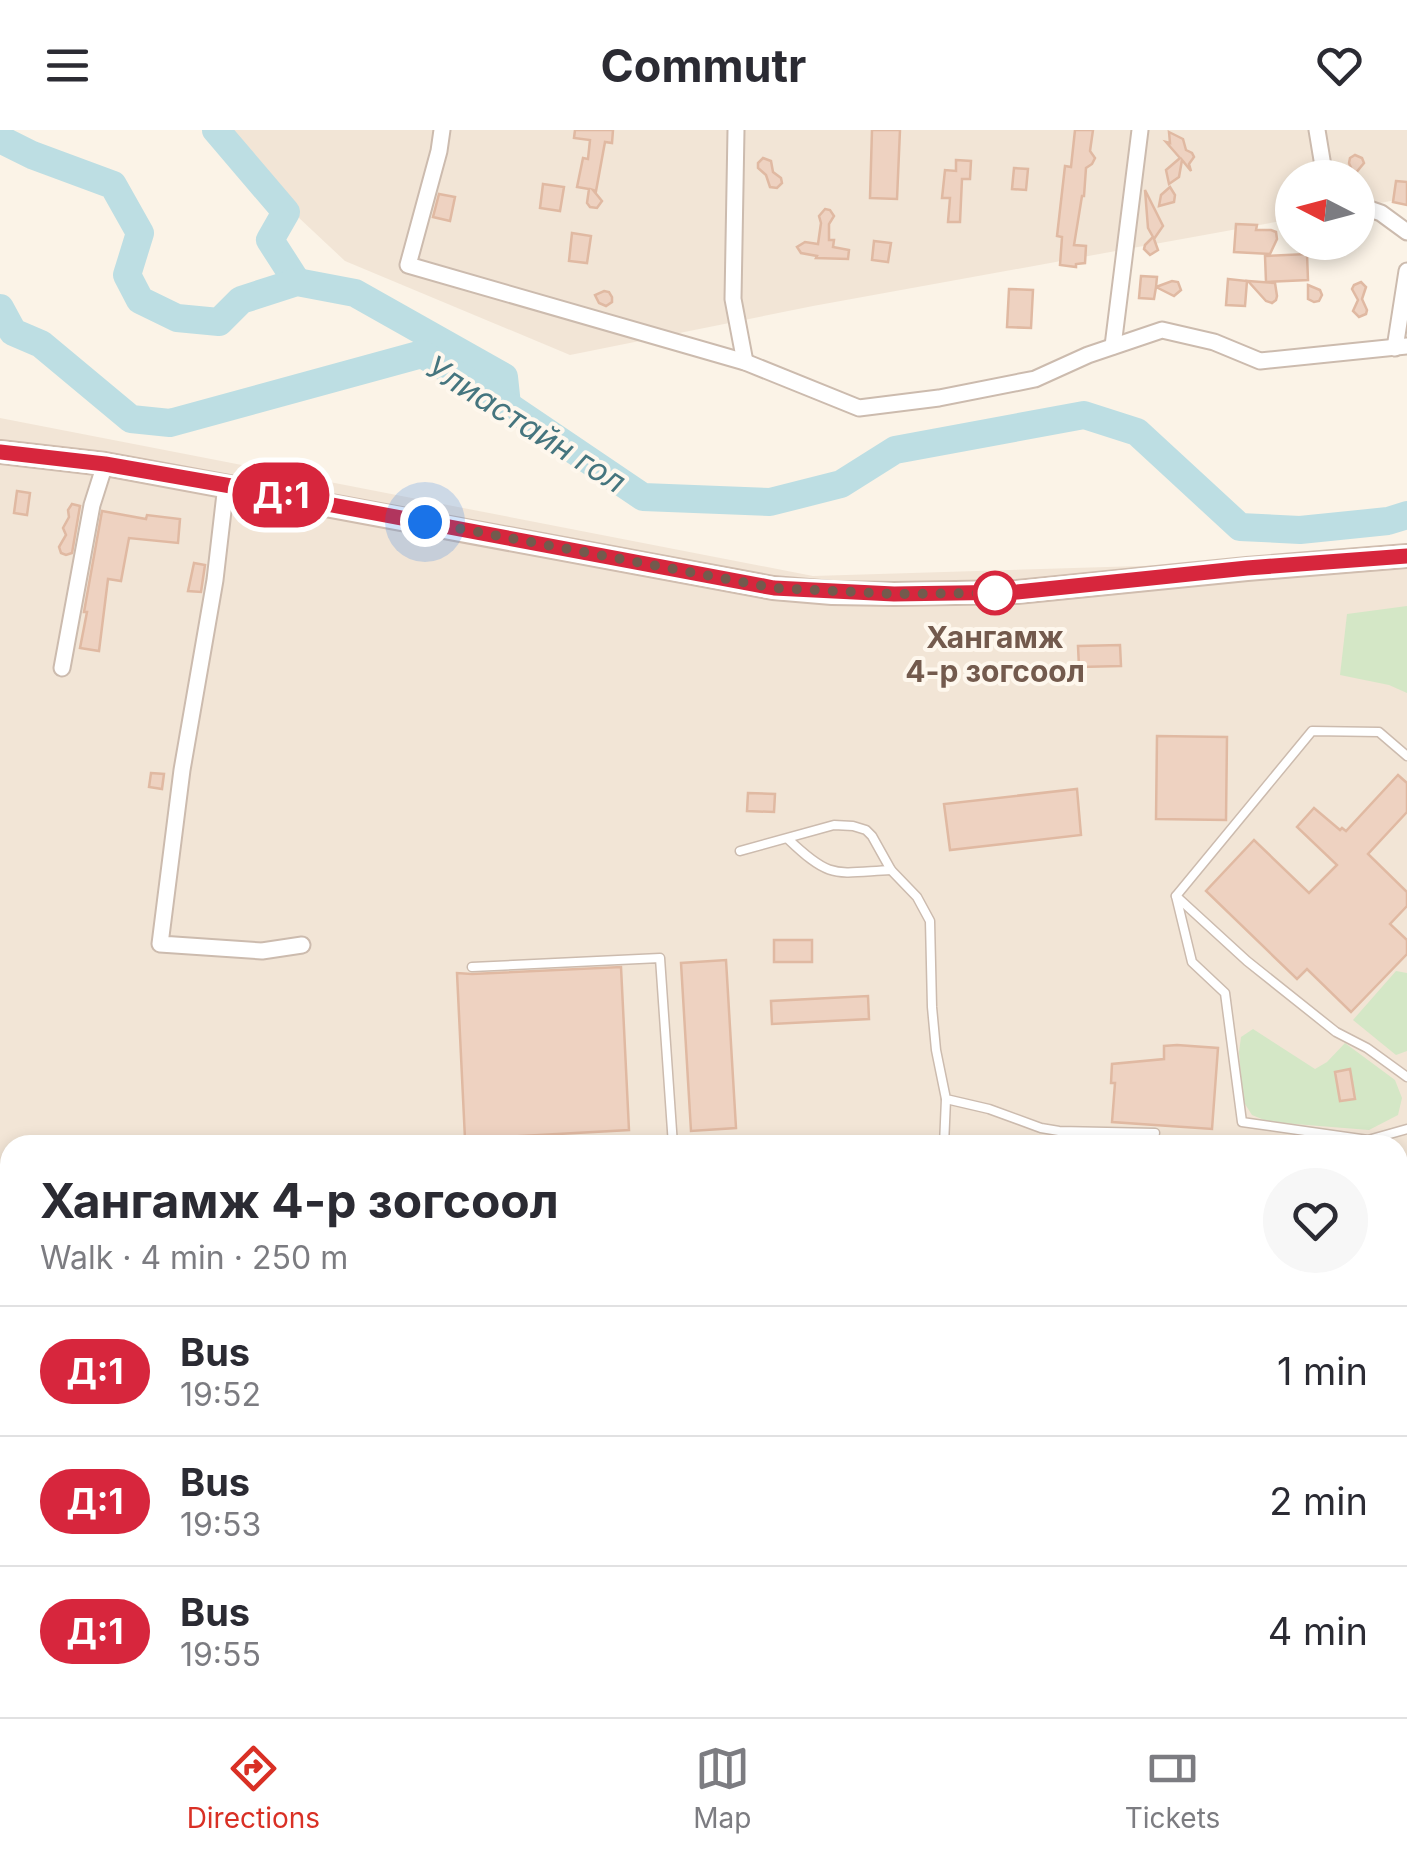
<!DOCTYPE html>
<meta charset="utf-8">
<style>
:root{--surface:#fff;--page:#f7f7f7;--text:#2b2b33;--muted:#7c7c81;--line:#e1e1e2;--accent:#d93025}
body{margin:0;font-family:Inter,sans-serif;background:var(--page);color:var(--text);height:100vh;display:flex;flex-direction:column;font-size:38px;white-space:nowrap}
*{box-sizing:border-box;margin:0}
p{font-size:32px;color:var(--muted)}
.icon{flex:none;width:55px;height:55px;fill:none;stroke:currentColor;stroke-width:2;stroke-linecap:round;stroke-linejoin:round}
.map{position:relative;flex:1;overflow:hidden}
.panel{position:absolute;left:0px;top:1005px;width:1408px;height:582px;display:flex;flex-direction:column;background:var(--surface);border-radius:30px 30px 0 0;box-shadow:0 5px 15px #0003}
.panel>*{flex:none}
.badge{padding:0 20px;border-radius:32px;font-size:35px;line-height:65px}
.needle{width:65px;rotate:276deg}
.fabs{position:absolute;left:1275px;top:30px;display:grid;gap:20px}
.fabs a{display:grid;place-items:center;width:100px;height:100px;border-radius:50%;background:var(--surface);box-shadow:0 5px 15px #0003;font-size:50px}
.you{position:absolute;width:50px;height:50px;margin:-25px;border:8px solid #fff;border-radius:50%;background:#1a73e8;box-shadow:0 0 0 15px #1a73e833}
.map>.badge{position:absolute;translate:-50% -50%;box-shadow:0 0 0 5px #fff}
.round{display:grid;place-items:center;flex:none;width:105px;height:105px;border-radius:52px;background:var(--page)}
.head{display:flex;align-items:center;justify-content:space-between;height:170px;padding:0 40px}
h1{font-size:48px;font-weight:700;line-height:75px}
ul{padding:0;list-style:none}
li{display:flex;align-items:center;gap:30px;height:130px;padding:0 40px;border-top:2px solid var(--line)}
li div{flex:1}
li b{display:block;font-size:38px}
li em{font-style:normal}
li .badge{min-width:110px;font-weight:700;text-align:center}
header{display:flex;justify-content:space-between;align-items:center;height:130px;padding:0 40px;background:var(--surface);font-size:45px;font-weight:700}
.tabs{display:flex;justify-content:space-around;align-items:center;height:140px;border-top:2px solid var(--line);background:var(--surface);font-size:28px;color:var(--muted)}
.tabs a{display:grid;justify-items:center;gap:5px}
.tabs .selected{color:var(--accent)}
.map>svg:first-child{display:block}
.residential{fill:#f2e5d6;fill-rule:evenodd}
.green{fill:#d4e7c6}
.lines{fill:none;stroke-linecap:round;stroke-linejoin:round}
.river{stroke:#bddee3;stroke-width:28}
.building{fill:#eed2c1;stroke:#e0b9a2;stroke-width:2.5}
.lane-casing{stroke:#ccbbae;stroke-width:11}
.street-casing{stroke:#ccbbae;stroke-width:19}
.secondary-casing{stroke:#d0bdaf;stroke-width:26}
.lane{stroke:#fff;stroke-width:8}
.street{stroke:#fff;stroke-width:15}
.secondary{stroke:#fff;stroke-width:22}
.line-casing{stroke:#fff;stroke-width:22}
.line{stroke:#d7263d;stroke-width:15}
.walk{stroke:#735a4d;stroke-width:10;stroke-dasharray:0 18}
.stop-dot{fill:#fff;stroke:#d7263d;stroke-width:5}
.labels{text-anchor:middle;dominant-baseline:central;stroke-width:8;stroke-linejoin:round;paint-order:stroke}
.stop-label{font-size:30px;font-weight:bold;fill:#735a4d;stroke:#fef7ed}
.water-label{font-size:32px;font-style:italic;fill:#45757e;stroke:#fef7ed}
</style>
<header><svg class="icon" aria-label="menu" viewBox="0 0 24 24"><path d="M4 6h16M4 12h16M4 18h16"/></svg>Commutr<svg class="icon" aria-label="heart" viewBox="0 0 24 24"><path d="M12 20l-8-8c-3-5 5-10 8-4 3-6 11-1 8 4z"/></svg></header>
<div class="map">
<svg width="1407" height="1587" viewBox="0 0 1407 1587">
<rect width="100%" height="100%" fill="#fbf3e7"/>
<g class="residential">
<polygon points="205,0 1407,0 1407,68 1358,77 1358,48 1292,48 1292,89 813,176 570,225 345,131"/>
<path d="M0,288L813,446L1407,428V1587H0ZM10,1015H1398V1578H10Z"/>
</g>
<g class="green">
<polygon points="1407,476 1407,563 1389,555 1340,545 1347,484"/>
<polygon points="1396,841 1407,843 1407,921 1396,925 1353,890"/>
<polygon points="1253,899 1315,939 1327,932 1345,913 1395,950 1402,968 1398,985 1369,1000 1269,992 1252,985 1245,974 1242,960 1239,922 1241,907"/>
<polygon points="1105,1011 1192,1011 1209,1014 1236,1012 1236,1015 1105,1015"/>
<polygon points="1398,1188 1407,1189 1407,1273 1398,1272"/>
</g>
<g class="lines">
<g class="river">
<polyline points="216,0 286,82 270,110 297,152"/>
<polyline points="0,9 32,25 113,55 140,103 127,145 140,170 177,188 219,192 241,170 297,152 355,163 504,247 507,275"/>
<polyline points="0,178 13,202 41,214 131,289 170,293 422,224 507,275 643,367 770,372 841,354 895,320 1084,285 1137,302 1240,397 1300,400 1388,391 1407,385"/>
</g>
</g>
<g class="building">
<polygon points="575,0 613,0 612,13 605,12 596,61 593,60 602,71 597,78 590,77 587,73 589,59 577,57 583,28 588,29 590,10 574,8"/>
<polygon points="872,0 900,0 897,69 870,68"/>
<polygon points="1075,0 1093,0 1090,21 1095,28 1092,34 1086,38 1084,66 1082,66 1074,115 1086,116 1085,133 1076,134 1076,137 1060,135 1062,107 1057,106 1065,36 1071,37"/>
<polygon points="1169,2 1183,9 1186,20 1192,23 1194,27 1189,34 1191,41 1182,30 1179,47 1169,54 1166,40 1180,28 1166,12 1170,13"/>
<polygon points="1355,25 1362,28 1364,33 1354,45 1349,33 1350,28"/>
<polygon points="763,28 771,31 773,42 781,48 782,53 777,58 770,57 766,45 758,38 758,33"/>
<polygon points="956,30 971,31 970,49 962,49 960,92 948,92 950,68 942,68 945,40 956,41"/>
<polygon points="1014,38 1028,39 1026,60 1012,59"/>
<polygon points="1396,51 1407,52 1407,75 1393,72"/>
<polygon points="543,54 564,57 560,81 540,78"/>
<polygon points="1170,57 1175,65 1174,72 1159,76 1161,65"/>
<polygon points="1145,60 1163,96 1154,109 1158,120 1150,125 1144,119 1145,115 1153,107 1148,98"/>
<polygon points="439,64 455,67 450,91 433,87"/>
<polygon points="825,79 830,80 834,86 829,94 829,110 834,110 833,117 849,120 848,129 816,128 817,126 801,123 797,117 805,112 818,114 821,93 819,86"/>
<polygon points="1236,94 1257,95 1256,100 1271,100 1276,102 1277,109 1270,124 1234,122"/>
<polygon points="572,103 591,106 587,133 569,131"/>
<polygon points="874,111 891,113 888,132 872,130"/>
<polygon points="1307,124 1308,150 1266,152 1265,126"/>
<polygon points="1141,146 1157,147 1156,157 1172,151 1178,152 1181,160 1174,166 1156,157 1154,169 1139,168"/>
<polygon points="1228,149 1247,151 1245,176 1226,175"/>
<polygon points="1248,151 1275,153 1277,166 1276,170 1272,173 1266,171"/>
<polygon points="1361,152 1366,157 1362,169 1367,180 1366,184 1359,187 1353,181 1358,170 1352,159 1354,155"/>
<polygon points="1308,155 1320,160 1322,165 1319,171 1314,172 1308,169"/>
<polygon points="1009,159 1033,160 1031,198 1007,197"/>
<polygon points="604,161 609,162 612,167 612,172 606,176 599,173 595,165"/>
<polygon points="17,361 30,363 27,385 14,383"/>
<polygon points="72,374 80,376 72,423 66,425 61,423 59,417 66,405 63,398 69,387 68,380"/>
<polygon points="102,381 146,389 147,385 180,389 178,413 129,408 121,451 108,449 99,521 80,518 87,482 84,482"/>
<polygon points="194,433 205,435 201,462 188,461"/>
<polygon points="1120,515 1121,536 1079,537 1078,516"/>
<polygon points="1157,606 1227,607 1226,690 1156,689"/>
<polygon points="151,643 164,644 162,659 149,657"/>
<polygon points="1398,645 1407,653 1407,682 1368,724 1407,762 1407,776 1390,794 1407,810 1407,824 1351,882 1307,839 1297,849 1206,761 1254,710 1309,763 1337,735 1297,697 1314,678 1340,700 1342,698 1346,701"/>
<polygon points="1077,659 1081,705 950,720 944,674"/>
<polygon points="748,663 775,664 774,682 747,681"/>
<rect x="774" y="810" width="38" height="22"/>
<polygon points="726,830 736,998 691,1001 681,833"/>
<polygon points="621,837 629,1000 465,1009 457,843 472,844"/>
<polygon points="868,866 869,889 772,894 771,871"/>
<polygon points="1177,915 1218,918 1212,999 1112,992 1115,953 1111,953 1112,934 1164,929 1164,916"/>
<polygon points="1350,939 1355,969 1340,971 1335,942"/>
</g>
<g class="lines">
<defs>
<g id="lane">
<polyline points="1407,626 1379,602 1312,601 1176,766 1192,832 1225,863 1242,992 1368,1010 1407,999"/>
<path d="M788,709C831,750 834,743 891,740"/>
<polyline points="740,721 834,695 853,696 866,700 872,706 891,740 917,767 930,791 932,877 936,920 946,969 989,979 1041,998 1059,1001 1155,1003"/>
<polyline points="1176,766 1247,831 1336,902 1367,918 1407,947"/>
<polyline points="472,837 660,828 673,1015"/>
<polyline points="944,1015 946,969"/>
<polyline points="1398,1242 1407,1242"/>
<polyline points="1398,1285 1407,1286"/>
<polyline points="1073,1578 1081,1587"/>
</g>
<g id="street">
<polyline points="442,0 439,21 408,135 745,232 859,278 939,268 1035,249 1088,225 1162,200 1214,212 1260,231 1407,216"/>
<polyline points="736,0 733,169 745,232"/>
<polyline points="1317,0 1325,48"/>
<polyline points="1358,75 1381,83 1407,102"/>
<polyline points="1113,216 1140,0"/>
<polyline points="1395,218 1407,141"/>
<polyline points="226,355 215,450 182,640 160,814 262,821 302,815"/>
<polyline points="62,538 92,375 105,334"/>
<polyline points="590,1578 623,1587"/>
</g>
<g id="secondary">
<polyline points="0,322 105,334 773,458 832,463 894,464 1017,462 1247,439 1407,426"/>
<polyline points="1402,1587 1407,1554"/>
</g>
</defs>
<use href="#lane" class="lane-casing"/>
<use href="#street" class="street-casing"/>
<use href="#secondary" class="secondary-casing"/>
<use href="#lane" class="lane"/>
<use href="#street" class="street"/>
<use href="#secondary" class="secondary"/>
</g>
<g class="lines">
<defs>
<polyline id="line" points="0,322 105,334 231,356 774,458 894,464 1017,462 1247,438 1407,426"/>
</defs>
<use href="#line" class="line-casing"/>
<use href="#line" class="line"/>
<polyline class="walk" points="425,392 774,458 894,464 995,463"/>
</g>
<circle class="stop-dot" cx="995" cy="463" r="20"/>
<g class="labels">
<g class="stop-label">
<text x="995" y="507">Хангамж<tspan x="995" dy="34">4-р зогсоол</tspan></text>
</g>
<g class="water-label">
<text transform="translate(526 294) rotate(32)">Улиастайн гол</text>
</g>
</g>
</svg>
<div class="fabs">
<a><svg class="needle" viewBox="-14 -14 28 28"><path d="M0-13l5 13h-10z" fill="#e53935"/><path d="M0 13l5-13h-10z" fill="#7c7c81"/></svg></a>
</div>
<div class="you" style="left:425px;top:392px"></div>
<b class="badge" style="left:281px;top:365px;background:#d7263d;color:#fff">Д:1</b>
<section class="panel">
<div class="head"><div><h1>Хангамж 4-р зогсоол</h1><p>Walk · 4 min · 250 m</p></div><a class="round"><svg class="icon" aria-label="heart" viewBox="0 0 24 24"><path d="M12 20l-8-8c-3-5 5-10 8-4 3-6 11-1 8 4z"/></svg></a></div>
<ul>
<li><span class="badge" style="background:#d7263d;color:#fff">Д:1</span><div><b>Bus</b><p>19:52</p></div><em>1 min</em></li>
<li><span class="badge" style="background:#d7263d;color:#fff">Д:1</span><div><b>Bus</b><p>19:53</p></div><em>2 min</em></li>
<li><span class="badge" style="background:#d7263d;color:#fff">Д:1</span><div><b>Bus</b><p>19:55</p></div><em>4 min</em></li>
</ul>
</section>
</div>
<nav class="tabs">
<a class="selected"><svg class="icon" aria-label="directions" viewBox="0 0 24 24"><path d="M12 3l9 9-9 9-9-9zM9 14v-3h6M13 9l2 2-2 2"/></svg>Directions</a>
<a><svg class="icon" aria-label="map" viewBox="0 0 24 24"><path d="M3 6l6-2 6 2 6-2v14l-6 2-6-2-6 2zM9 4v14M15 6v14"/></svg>Map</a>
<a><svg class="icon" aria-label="tickets" viewBox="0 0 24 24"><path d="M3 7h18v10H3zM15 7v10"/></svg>Tickets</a>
</nav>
